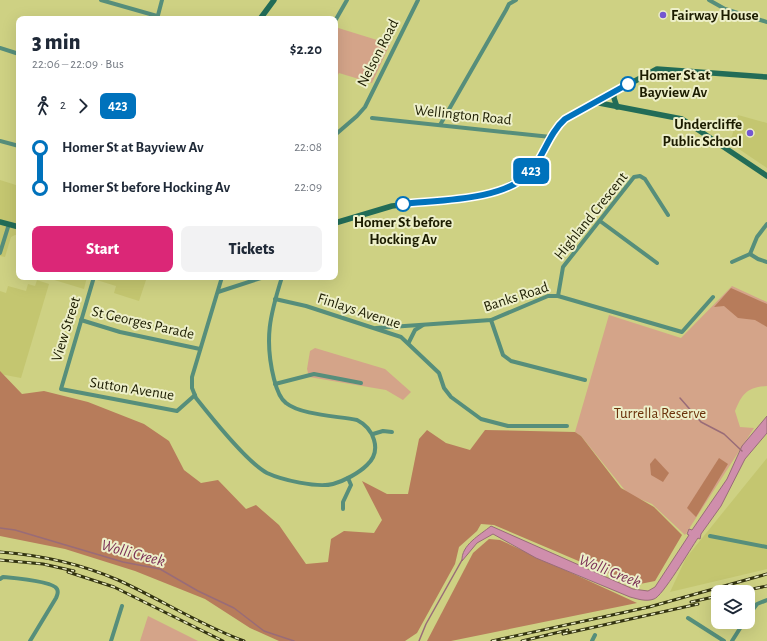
<!DOCTYPE html>
<meta charset="utf-8">
<style>
:root{--surface:#fff;--page:#f2f2f3;--text:#1f2937;--muted:#747a83;--accent:#db2777}
body{margin:0;font-family:"Alegreya Sans",sans-serif;background:var(--page);color:var(--text);height:100vh;display:flex;flex-direction:column;font-size:15px;white-space:nowrap}
*{box-sizing:border-box;margin:0}
p{font-size:13px;color:var(--muted)}
.icon{flex:none;width:22px;height:22px;fill:none;stroke:currentColor;stroke-width:2;stroke-linecap:round;stroke-linejoin:round}
.map{position:relative;flex:1;overflow:hidden}
.side{position:absolute;left:16px;top:16px;width:322px;height:264px;display:flex;flex-direction:column;background:var(--surface);border-radius:8px;box-shadow:0 4px 16px #0002}
.side>*{flex:none}
.badge{padding:0 8px;border-radius:6px;font-size:14px;line-height:26px}
.tools{position:absolute;left:711px;top:585px;display:grid;gap:8px}
.tools a{display:grid;place-items:center;width:44px;height:44px;border-radius:8px;background:var(--surface);box-shadow:0 4px 16px #0002;font-size:20px}
.map>.badge{position:absolute;translate:-50% -50%;box-shadow:0 0 0 2px #fff}
.legs{display:flex;align-items:center;gap:6px;height:44px;padding:0 16px;font-size:13px}
.legs p{margin-inline-start:auto}
.summary{display:flex;align-items:center;justify-content:space-between;height:68px;padding:0 16px}
h1{font-size:22px;font-weight:800;line-height:30px}
.action{display:flex;gap:8px;margin-top:auto;padding:8px 16px}
.action a{flex:1;height:46px;border-radius:8px;background:var(--accent);color:#fff;font-size:16px;font-weight:800;line-height:46px;text-align:center}
.action a+a{background:var(--page);color:var(--text)}
ul{padding:0 16px;list-style:none}
li{display:flex;align-items:center;gap:14px;height:40px;font-size:15px}
li i{display:grid;place-items:center;width:6px;height:100%;margin:0 5px;background:currentColor}
li i::after{content:'';width:10px;height:10px;margin:-5px;border:3px solid;border-radius:50%;background:var(--surface)}
li p{margin-inline-start:auto}
li:first-child i{background:linear-gradient(#0000 50%,currentColor 0)}
li:last-child i{background:linear-gradient(currentColor 50%,#0000 0)}
.map>svg:first-child{display:block}
.built{fill:#c4c670}
.green{fill:#d4a489}
.forest{fill:#b77c5b}
.water{fill:#cf8eac;stroke:#996c78}
.lines{fill:none;stroke-linecap:round;stroke-linejoin:round}
.stream{stroke:#996c78;stroke-width:1.5}
.street{stroke:#568e7b;stroke-width:4}
.secondary{stroke:#226c57;stroke-width:5.5}
.rail-casing{stroke:#331;stroke-width:3}
.rail{stroke:#edefc9;stroke-width:1.5;stroke-dasharray:4.5;stroke-linecap:butt}
.line-1-casing{stroke:#fff;stroke-width:9}
.line-1{stroke:#0072bc;stroke-width:6}
.poi-dot{fill:#7457d1;stroke:#edefc9;stroke-width:1.5}
.stop-1-dot{fill:#fff;stroke:#0072bc;stroke-width:2}
.labels{text-anchor:middle;dominant-baseline:central;stroke-width:4;stroke-linejoin:round;paint-order:stroke}
.poi-label{font-size:15px;font-weight:bold;fill:#1c1c00;stroke:#edefc9;text-anchor:start}
.street-label{font-size:15px;fill:#1c1c00;stroke:#edefc9}
.stop-label{font-size:15px;font-weight:bold;fill:#1c1c00;stroke:#edefc9;text-anchor:start}
.park-label{font-size:15px;fill:#6b320b;stroke:#edefc9}
.water-label{font-size:16px;font-style:italic;fill:#7a2d56;stroke:#edefc9}
</style>
<div class="map">
<svg width="767" height="641" viewBox="0 0 767 641">
<rect width="100%" height="100%" fill="#ced183"/>
<g class="built">
<polygon points="738,115 767,123 767,168 730,143"/>
<polygon points="0,180 19,186 19,236 15,235 11,237 5,257 0,256"/>
<polygon points="52,277 87,277 84,289 51,279"/>
<polygon points="87,277 147,277 139,301 114,293 116,286"/>
<polygon points="37,280 49,284 21,378 0,374 0,291 6,293 8,286 26,291 28,284 35,286"/>
<polygon points="767,458 767,569 670,592 686,558"/>
</g>
<g class="green">
<polygon points="335,27 390,44 372,83 339,73 335,81"/>
<path d="M732,286L767,302V386C747,387 742,394 735,411L740,427L754,428L685,535L652,504L628,494L581,436L575,432L609,315L681,338Z"/>
<polygon points="315,348 385,369 411,392 403,400 386,390 309,377 307,369 310,351"/>
<polygon points="148,616 198,641 140,641"/>
</g>
<g class="forest">
<polygon points="731,288 767,304 767,327 755,320 738,318 724,306 714,307"/>
<polygon points="0,371 22,394 44,391 88,402 144,424 169,441 184,470 201,483 218,480 246,509 256,505 279,525 306,564 328,562 331,539 344,531 374,533 382,520 362,481 387,494 408,494 419,439 427,430 446,443 470,450 485,430 575,432 581,436 621,488 654,507 682,535 655,581 635,585 494,525 481,524 477,531 459,547 455,564 417,633 405,641 279,641 250,628 205,599 135,571 65,549 0,536"/>
<polygon points="655,458 669,473 663,482 651,475 650,464"/>
<polygon points="719,458 728,464 696,517 687,508"/>
<polygon points="489,539 500,540 637,603 451,641 427,641 473,553"/>
</g>
<path class="water" d="M767,416V433L745,459L721,506L701,534L700,539L698,538C691,548 662,597 654,599C646,602 638,599 630,597L536,558L493,534L477,543L462,561C461,545 480,535 491,526L633,589L648,591L655,587L689,535L687,534L689,529L692,530L727,479L742,446Z"/>
<g class="lines">
<g class="stream">
<polyline points="680,398 701,422 724,434 742,451"/>
<polyline points="0,528 15,530 123,562 160,569 198,591 234,608 264,631 294,641"/>
<polyline points="419,641 426,624 462,560"/>
</g>
<g class="street">
<polyline points="101,0 157,16"/>
<polyline points="709,0 725,9 767,22"/>
<polyline points="157,19 162,0"/>
<polyline points="335,21 347,0"/>
<polyline points="0,48 19,54"/>
<polyline points="372,118 551,137"/>
<polyline points="440,125 506,10 509,4 516,0"/>
<polyline points="335,135 357,116 365,107 418,0"/>
<polyline points="0,141 19,146"/>
<polyline points="600,221 657,263"/>
<polyline points="0,253 9,224"/>
<polyline points="750,254 758,259 767,262"/>
<polyline points="732,262 750,254 757,237 767,224"/>
<polyline points="94,277 61,389 177,411 195,395"/>
<path d="M222,277L192,377V388L196,398C211,417 248,463 267,473C282,480 317,488 333,484C344,481 359,473 367,465C383,450 373,428 357,420C337,416 301,415 286,403C279,398 276,387 274,379C264,339 270,315 282,277"/>
<polyline points="218,292 264,277"/>
<polyline points="558,296 563,267 634,177 640,176 645,179 668,215"/>
<polyline points="275,299 306,306 401,337 439,373 444,388 451,397 481,419 508,426 567,426"/>
<polyline points="81,320 120,332 200,349"/>
<polyline points="491,320 503,355 511,361 585,380"/>
<polyline points="376,328 491,320 548,296 558,296 682,332 713,297"/>
<polyline points="409,342 415,330 423,325"/>
<polyline points="275,384 314,374 361,383"/>
<polyline points="373,434 383,431 392,432"/>
<polyline points="343,509 343,502 351,485 348,478"/>
<polyline points="710,536 767,547"/>
<path d="M0,579L3,577C13,578 53,581 57,589C59,593 57,595 56,598L30,641"/>
<polyline points="748,616 757,604 767,600"/>
<polyline points="688,618 724,641"/>
<polyline points="111,641 122,606"/>
<polyline points="592,641 595,635"/>
<polyline points="732,641 744,622"/>
</g>
<g class="secondary">
<polyline points="260,19 274,0"/>
<polyline points="614,92 614,98 617,107"/>
<polyline points="594,102 682,119 767,176"/>
<polyline points="0,222 19,227"/>
<polyline points="335,223 392,206 480,196 497,192 529,173 559,125 565,119 657,69 767,77"/>
</g>
<defs>
<g id="rail">
<path d="M0,552C40,555 81,564 118,580C160,599 200,625 244,641"/>
<polyline points="0,560 43,564 74,571"/>
<polyline points="68,572 114,587 223,641"/>
<polyline points="738,592 767,586"/>
<polyline points="691,602 718,596"/>
<polyline points="563,634 698,604"/>
<polyline points="492,641 649,607 767,574"/>
<polyline points="522,641 568,630"/>
</g>
</defs>
<use href="#rail" class="rail-casing"/>
<use href="#rail" class="rail"/>
</g>
<g class="lines">
<defs>
<path id="line-1" d="M403,204C438,200 505,201 530,172C544,156 549,133 565,119L628,84"/>
</defs>
<use href="#line-1" class="line-1-casing"/>
<use href="#line-1" class="line-1"/>
</g>
<g class="poi-dot">
<circle cx="663" cy="15" r="4"/>
<circle cx="750" cy="133" r="4"/>
</g>
<g class="stop-1-dot">
<circle cx="628" cy="84" r="7"/>
<circle cx="403" cy="204" r="7"/>
</g>
<g class="labels">
<g class="poi-label">
<text x="671" y="15">Fairway House</text>
<text x="742" y="124" text-anchor="end">Undercliffe<tspan x="742" dy="17">Public School</tspan></text>
</g>
<g class="street-label">
<text transform="translate(378 53) rotate(-63)">Nelson Road</text>
<text transform="translate(463 115) rotate(6)">Wellington Road</text>
<text transform="translate(591 216) rotate(-51)">Highland Crescent</text>
<text transform="translate(516 297) rotate(-18)">Banks Road</text>
<text transform="translate(359 311) rotate(18)">Finlays Avenue</text>
<text transform="translate(143 323) rotate(13)">St Georges Parade</text>
<text transform="translate(66 329) rotate(-73)">View Street</text>
<text transform="translate(132 389) rotate(9)">Sutton Avenue</text>
</g>
<g class="stop-label">
<text x="639" y="75">Homer St at<tspan x="639" dy="17">Bayview Av</tspan></text>
<text x="403" y="222" text-anchor="middle">Homer St before<tspan x="403" dy="17">Hocking Av</tspan></text>
</g>
<g class="park-label">
<text x="660" y="413">Turrella Reserve</text>
</g>
<g class="water-label">
<text transform="translate(133 553) rotate(15)">Wolli Creek</text>
<text transform="translate(610 571) rotate(22)">Wolli Creek</text>
</g>
</g>
</svg>
<div class="tools">
<a><svg class="icon" aria-label="layers" viewBox="0 0 24 24"><path d="M12 4l9 5-9 5-9-5zM3 14l9 5 9-5"/></svg></a>
</div>
<b class="badge" style="left:531px;top:171px;background:#0072bc;color:#fff">423</b>
<section class="side">
<div class="summary"><div><h1>3 min</h1><p>22:06 – 22:09 · Bus</p></div><b>$2.20</b></div>
<div class="legs"><svg class="icon" aria-label="walk" viewBox="0 0 24 24"><circle cx="13" cy="4" r="2"/><path d="M13 8l-2 6 4 7M11 14l-3 7M7 12l3-4h3l4 4"/></svg>2<svg class="icon" aria-label="forward" viewBox="0 0 24 24"><path d="M9 5l7 7-7 7"/></svg><b class="badge" style="background:#0072bc;color:#fff">423</b></div>
<ul>
<li><i style="color:#0072bc"></i><b>Homer St at Bayview Av</b><p>22:08</p></li>
<li><i style="color:#0072bc"></i><b>Homer St before Hocking Av</b><p>22:09</p></li>
</ul>
<div class="action"><a>Start</a><a>Tickets</a></div>
</section>
</div>
